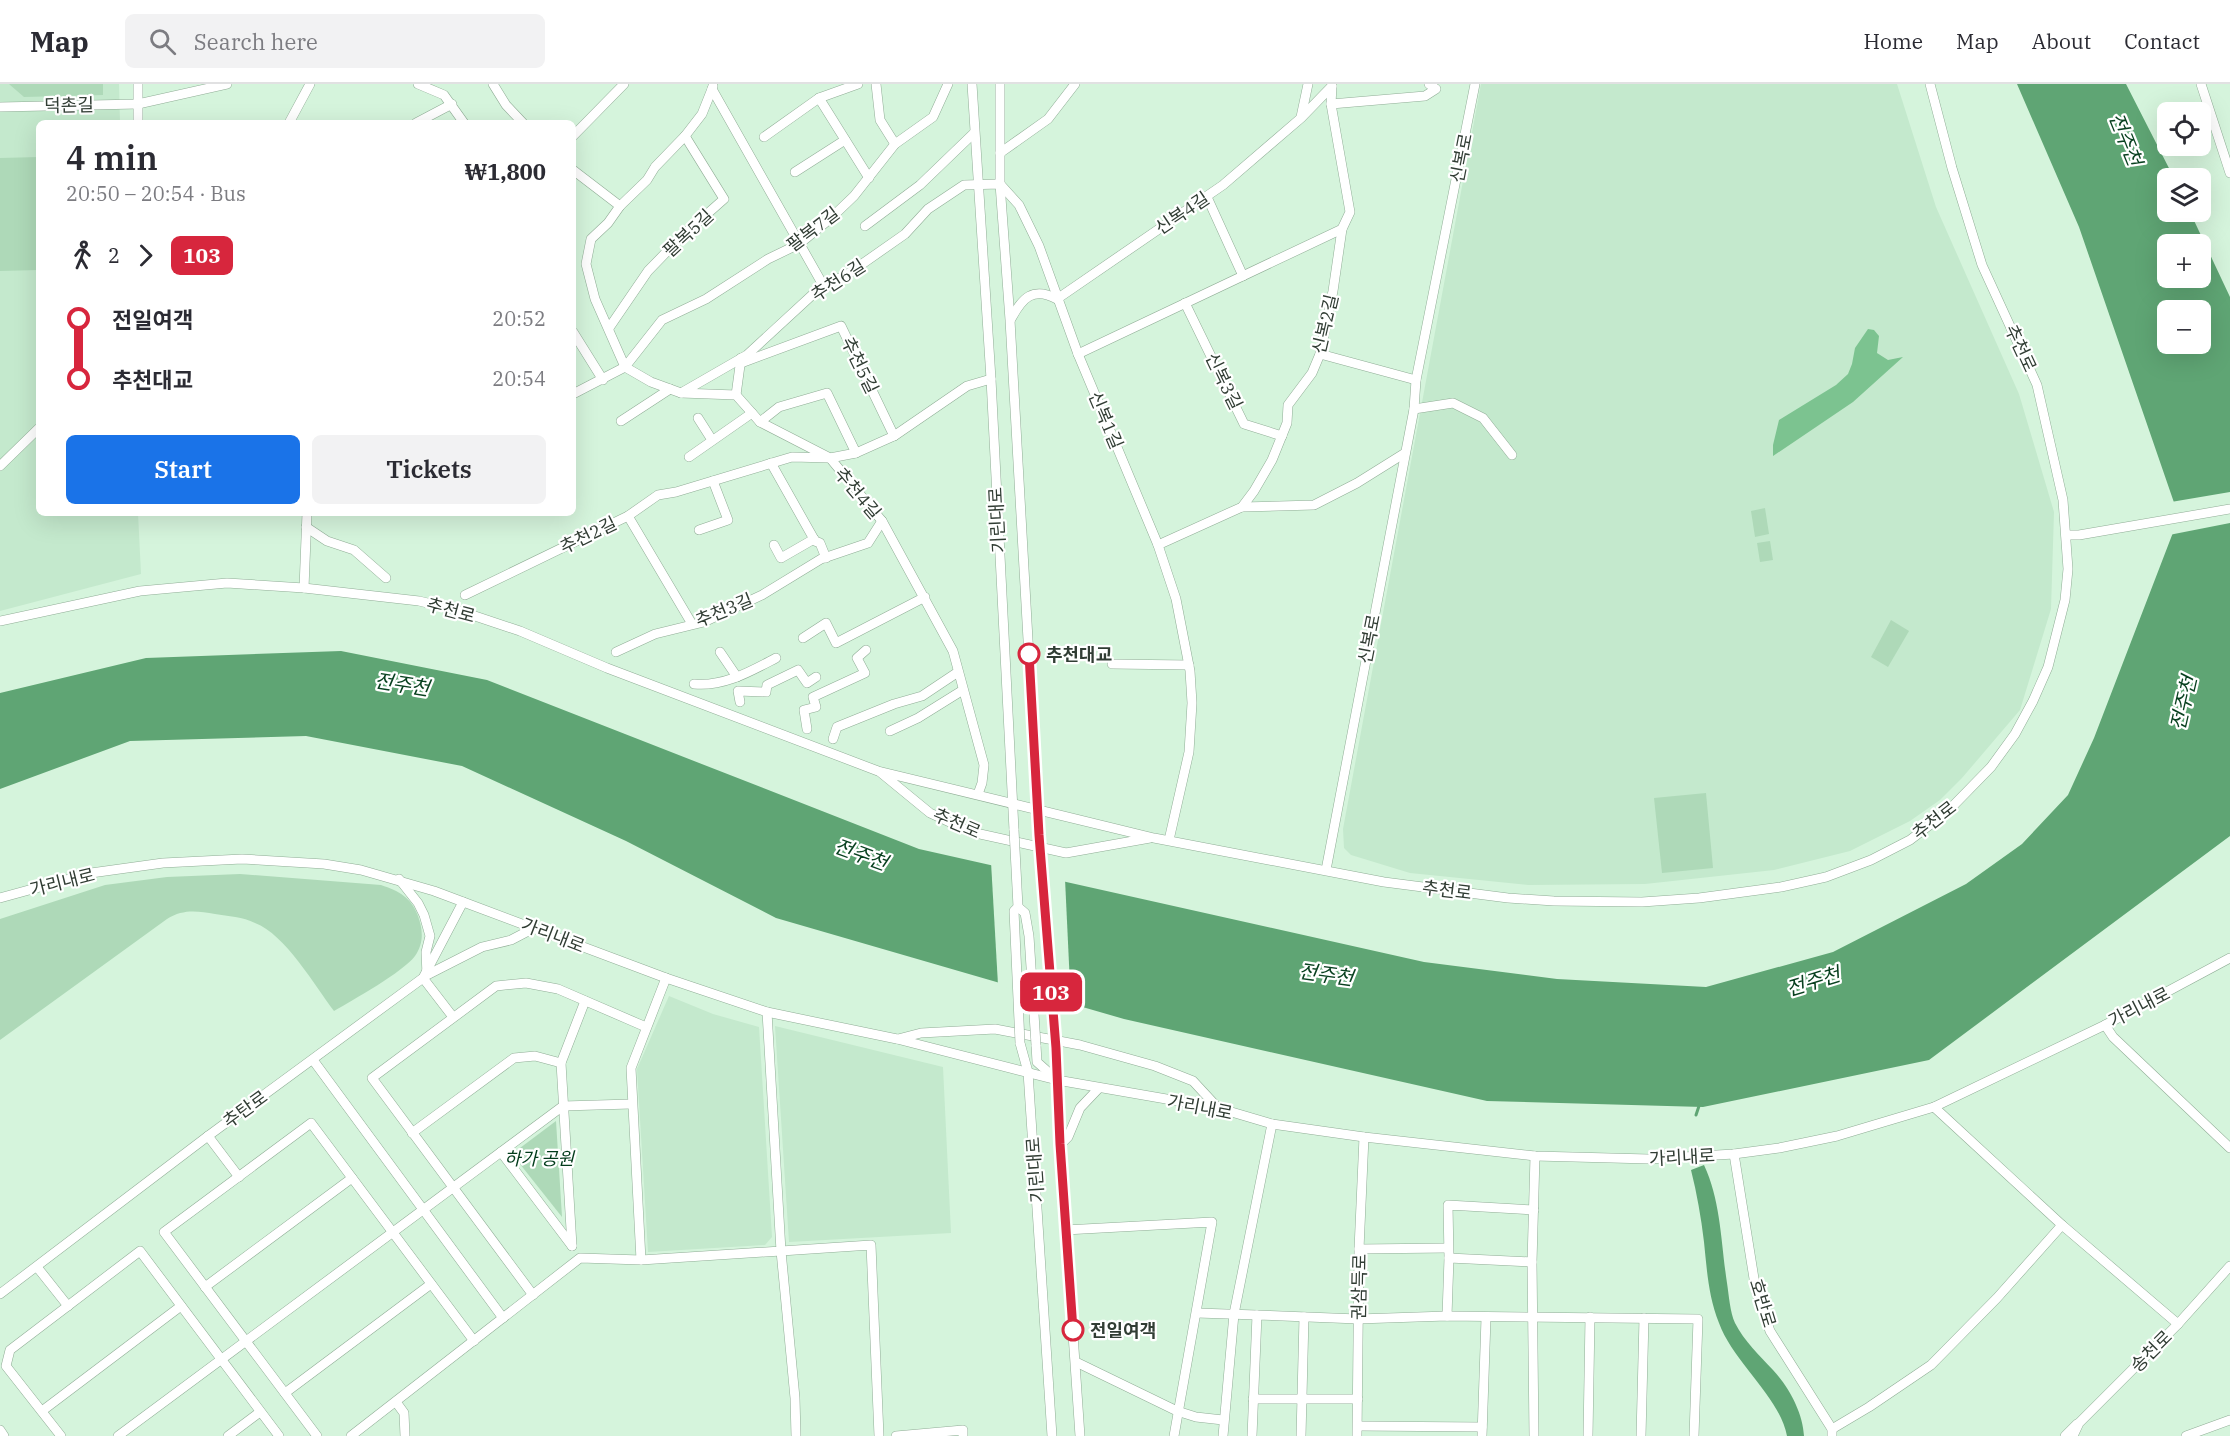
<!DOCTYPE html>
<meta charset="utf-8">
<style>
:root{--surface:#fff;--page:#f2f2f3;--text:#2b2b33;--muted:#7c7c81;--line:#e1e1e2;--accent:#1a73e8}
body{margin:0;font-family:"IBM Plex Serif","Noto Sans KR",serif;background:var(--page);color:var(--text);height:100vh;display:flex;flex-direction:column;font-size:22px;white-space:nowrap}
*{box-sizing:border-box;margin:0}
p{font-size:20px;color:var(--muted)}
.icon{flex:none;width:33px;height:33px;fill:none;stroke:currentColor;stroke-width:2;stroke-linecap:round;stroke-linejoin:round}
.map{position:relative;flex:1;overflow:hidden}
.details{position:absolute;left:36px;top:36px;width:540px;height:396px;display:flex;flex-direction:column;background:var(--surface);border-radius:9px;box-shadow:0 6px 24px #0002}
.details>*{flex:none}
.badge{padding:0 12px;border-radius:9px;font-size:21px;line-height:39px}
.buttons{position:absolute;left:2157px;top:18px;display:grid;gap:12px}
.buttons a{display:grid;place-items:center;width:54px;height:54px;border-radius:9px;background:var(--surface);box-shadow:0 6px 24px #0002;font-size:30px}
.map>.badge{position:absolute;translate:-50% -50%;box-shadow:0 0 0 3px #fff}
.legs{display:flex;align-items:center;gap:9px;height:66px;padding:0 30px;font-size:20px}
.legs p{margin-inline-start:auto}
.summary{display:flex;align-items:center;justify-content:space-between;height:102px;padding:0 30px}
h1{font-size:33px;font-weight:600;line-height:45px}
.cta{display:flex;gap:12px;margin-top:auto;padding:12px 30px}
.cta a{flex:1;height:69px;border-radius:9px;background:var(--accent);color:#fff;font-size:24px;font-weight:600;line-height:69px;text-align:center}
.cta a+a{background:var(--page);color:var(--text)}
ul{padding:0 30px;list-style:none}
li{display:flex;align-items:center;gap:21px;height:60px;font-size:22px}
li i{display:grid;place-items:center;width:9px;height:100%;margin:0 8px;background:currentColor}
li i::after{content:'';width:15px;height:15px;margin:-8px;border:4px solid;border-radius:50%;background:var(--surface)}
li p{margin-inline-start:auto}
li:first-child i{background:linear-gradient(#0000 50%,currentColor 0)}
li:last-child i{background:linear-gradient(currentColor 50%,#0000 0)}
header{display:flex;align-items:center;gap:36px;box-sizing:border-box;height:84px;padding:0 30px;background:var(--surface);border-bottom:2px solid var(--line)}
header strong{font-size:28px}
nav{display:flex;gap:33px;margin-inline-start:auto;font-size:21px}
.search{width:420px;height:54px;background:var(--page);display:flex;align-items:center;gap:15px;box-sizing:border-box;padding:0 21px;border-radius:9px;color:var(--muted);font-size:22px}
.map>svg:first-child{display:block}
.built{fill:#c4e9cd}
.green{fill:#aed9b8}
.forest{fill:#7cc390}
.water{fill:#5fa574;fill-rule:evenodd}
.pier{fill:#d5f4dc}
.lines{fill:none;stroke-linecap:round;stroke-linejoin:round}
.stream{stroke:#5fa574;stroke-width:3}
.minor-casing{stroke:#90ad96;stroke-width:10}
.minor{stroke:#fff;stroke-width:9}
.minor-bridge-casing{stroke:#90ad96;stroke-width:10;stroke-linecap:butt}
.minor-bridge{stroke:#fff;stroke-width:9}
.line-1-casing{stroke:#fff;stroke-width:14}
.line-1{stroke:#d7263d;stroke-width:9}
.stop-1-dot{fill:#fff;stroke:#d7263d;stroke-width:3}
.labels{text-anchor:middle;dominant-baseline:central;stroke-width:4.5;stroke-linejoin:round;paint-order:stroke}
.street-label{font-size:18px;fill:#313d34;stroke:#fff}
.stop-label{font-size:18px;font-weight:bold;fill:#313d34;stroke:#fff;text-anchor:start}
.park-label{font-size:18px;font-style:italic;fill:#023c1b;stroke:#fff}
.water-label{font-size:20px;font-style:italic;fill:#094120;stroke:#fff}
</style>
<header>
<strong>Map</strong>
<div class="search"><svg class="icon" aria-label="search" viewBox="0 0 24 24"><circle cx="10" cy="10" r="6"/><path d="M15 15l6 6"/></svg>Search here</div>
<nav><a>Home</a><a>Map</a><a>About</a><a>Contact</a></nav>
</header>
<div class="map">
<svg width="2230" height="1352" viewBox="0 0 2230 1352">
<rect width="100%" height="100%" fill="#d5f4dc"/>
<g class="built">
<polygon points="0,0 119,0 120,39 39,39 39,429 138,429 141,490 0,527"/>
<polygon points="1481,0 1897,0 1936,123 2019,310 2054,428 2051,525 2020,626 1962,694 1940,716 1910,737 1850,767 1774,786 1645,800 1528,801 1410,789 1351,771 1344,764 1343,745"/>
<polygon points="669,912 713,930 759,943 772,1153 765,1161 648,1168 637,985"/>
<polygon points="775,942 943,983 951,1149 789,1158"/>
</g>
<g class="green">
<polygon points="9,0 103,0 103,11 24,13"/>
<polygon points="39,73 39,186 0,187 0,74"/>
<polygon points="1765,424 1769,450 1755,453 1751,427"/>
<polygon points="1770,457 1773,476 1760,478 1757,459"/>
<polygon points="1891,536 1909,547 1888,583 1871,573"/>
<polygon points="1706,709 1713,784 1662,789 1654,714"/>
<path d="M240,790L381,801C399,807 411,813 418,832C423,846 424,859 415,872C403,888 353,916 334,927C315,902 285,850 255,839C243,833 228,832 215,830C197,827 183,825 167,835L0,956V835L105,801L167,793Z"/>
<polygon points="556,1037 562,1133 512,1070"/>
</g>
<polygon class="forest" points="1868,245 1874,246 1879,252 1877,269 1888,276 1903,273 1853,318 1773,372 1773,361 1779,336 1836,301 1848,290 1852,280 1855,264"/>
<g class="water">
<path d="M2017,0H2126L2174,94H2168V128H2190L2230,213V752L1929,976L1703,1023L1487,1017L1124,935L776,834L626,757L462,682L306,652L130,657L0,705V609L146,574L341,567L487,596L919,765L1424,878L1557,895L1706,903L1833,868L1966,800L2022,760L2068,711L2094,654L2179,433L2079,143ZM2168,160H2200V194H2168ZM2168,226H2200V260H2168Z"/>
<path d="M1704,1081C1721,1117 1721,1160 1727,1199C1729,1212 1730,1228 1735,1239C1744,1257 1760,1272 1773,1286C1789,1303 1803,1329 1804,1352H1787C1780,1313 1733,1278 1719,1239C1708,1211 1707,1186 1704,1158C1701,1133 1697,1110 1691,1086Z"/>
</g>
<g class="pier">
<polygon points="2230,408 2230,439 2169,451 2175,432 2171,418"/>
<polygon points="991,778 1065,795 1071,922 998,901"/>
</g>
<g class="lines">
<polyline class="stream" points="1696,1031 1700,1019"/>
<defs>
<g id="minor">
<polyline points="138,0 138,39"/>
<polyline points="418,0 444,11 464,39"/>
<polyline points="493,0 506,21 523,39"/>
<polyline points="876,0 880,36 895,60"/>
<polyline points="972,0 991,295 1014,746"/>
<polyline points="1000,0 1000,100 1010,236 1039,751"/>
<polyline points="2201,0 2230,89"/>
<polyline points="713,2 712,5 823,201"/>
<polyline points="819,14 869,94"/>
<polyline points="1331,20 1425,12 1436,5 1429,0"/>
<polyline points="0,23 138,20 227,0"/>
<polyline points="1301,33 1308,0"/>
<polyline points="289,39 310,0"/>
<polyline points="416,39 452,20"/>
<polyline points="573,52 624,0"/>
<polyline points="764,53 819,14 858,0"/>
<polyline points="1000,69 1048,35 1075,0"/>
<polyline points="573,86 620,122"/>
<polyline points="795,88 845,56"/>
<polyline points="1207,113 1243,192"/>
<polyline points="865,142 920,101 974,49"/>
<polyline points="1185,219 1244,340 1282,352"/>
<path d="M1011,235C1022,214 1033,202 1057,215L1223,101L1301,34L1332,2"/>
<polyline points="609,244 648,187 681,153 724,115 685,52"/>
<polyline points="573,248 603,296"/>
<polyline points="1078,270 1342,145"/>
<polyline points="1320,270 1416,296"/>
<polyline points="741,279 841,242 894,352"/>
<polyline points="625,283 651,298 681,309 736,311 760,338 830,374 882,437 953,567 984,681 982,699 978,710"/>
<polyline points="625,283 595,215 586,180 591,155 608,139 620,122 647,96 655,83 685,52 702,30 712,5"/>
<polyline points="681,309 747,271 823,201 845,192 905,150 928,125 964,101 1000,100 1019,121 1039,162 1078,270 1158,461 1176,515 1190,587 1192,619 1189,668 1169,756"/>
<polyline points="573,310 625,283 662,236 706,215 768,175 799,160 831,134 854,112 895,60 933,33 948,0"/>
<polyline points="736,311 741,274"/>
<polyline points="1414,325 1453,319 1483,334 1512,371"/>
<polyline points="698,334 712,356"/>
<polyline points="621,337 670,305"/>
<polyline points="760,338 779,323 827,309 856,369"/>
<polyline points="689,373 752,329"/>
<polyline points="771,379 815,457 820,459 826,474"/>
<polyline points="0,382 39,344"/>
<polyline points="1242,423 1314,421 1357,399 1405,369"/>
<polyline points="628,432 692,540"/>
<polyline points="306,443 327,457 354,466 386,494"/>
<polyline points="699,446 728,436 713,397"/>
<polyline points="2066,451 2079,451 2230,425"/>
<polyline points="774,461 781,474 814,455"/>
<polyline points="1158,461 1242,423 1254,407 1272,376 1287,339 1288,321 1312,289 1320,270 1333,207 1342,145 1350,128 1331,20 1332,2"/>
<polyline points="304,504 307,429"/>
<polyline points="465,511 628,432 658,411 676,408 792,373 830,374 856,369 894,352 967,302 991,295"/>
<polyline points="0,537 140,507 227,499 304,504 419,517 457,526 520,547 607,584 878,687 1154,754 1384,798 1508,814 1554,817 1642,818 1699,814 1781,803 1826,793 1871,776 1910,756 1948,727 1991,683 2015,650 2033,617 2048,583 2065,516 2068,485 2063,416 2037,301 1982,181 1952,84 1930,0"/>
<polyline points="803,554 826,539 836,559 925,513"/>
<polyline points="616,568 655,550 704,538 762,511 821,475 868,459 882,437"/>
<polyline points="720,568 737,593"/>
<polyline points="1112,580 1189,581"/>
<path d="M694,600C724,603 751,587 776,574"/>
<polyline points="740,618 738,607 766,608 767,601 798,586 807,599 816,593"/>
<polyline points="807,645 804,626 816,623 813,613 865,589 857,574 866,566"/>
<polyline points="890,647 918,634 963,606"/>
<polyline points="833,655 837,643 894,620 922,612 958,588"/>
<polyline points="880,688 930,729 971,748 1066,769 1150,754"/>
<polyline points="1326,786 1414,325 1416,296 1475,0"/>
<polyline points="399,795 418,819 424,831 430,852 426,868 427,891 482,863 511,856 534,844"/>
<polyline points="0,814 91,789 163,779 242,775 324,780 361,786 434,807 666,894 767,928 897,955 1057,996 1218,1024 1272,1040 1364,1053 1535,1072 1649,1075 1734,1070 1779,1064 1837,1052 1934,1023 2105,941 2230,874"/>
<polyline points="423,894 453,933"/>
<polyline points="2105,941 2113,953 2230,1064"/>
<polyline points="898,955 921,949 995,945 1080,961 1155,982 1193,997 1218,1024"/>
<polyline points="1020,959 1028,988 1052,1352"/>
<polyline points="1036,961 1037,978 1056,995"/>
<polyline points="1056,965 1060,1061 1080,1352"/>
<polyline points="313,976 503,1234"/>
<polyline points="1934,1023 2062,1141 2178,1240"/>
<polyline points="412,1049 514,974 535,972 561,979"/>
<polyline points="208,1052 239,1093"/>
<polyline points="1060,1061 1068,1053 1080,1024 1099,1004"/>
<polyline points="501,1068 572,1162"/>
<polyline points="1734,1070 1756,1207 1770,1247 1832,1345 1832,1352"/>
<polyline points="1065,1146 1212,1138 1174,1352"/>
<polyline points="572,1162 561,979 585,917"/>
<polyline points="1359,1165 1448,1164"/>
<polyline points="1449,1174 1448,1121 1534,1126"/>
<polyline points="641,1176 631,984 666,894"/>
<polyline points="37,1183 68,1222"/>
<polyline points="205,1203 352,1094"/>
<polyline points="0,1210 208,1052 423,894 463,818"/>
<polyline points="533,1211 372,994 496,902 526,899 558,905 646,943"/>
<polyline points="1197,1229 1257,1231"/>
<polyline points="1447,1232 1449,1174 1532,1178"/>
<polyline points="1076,1278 1177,1327 1196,1333 1223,1336"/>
<polyline points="285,1309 431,1200"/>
<polyline points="1253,1315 1358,1315"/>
<polyline points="396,1318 404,1329 405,1352"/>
<polyline points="42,1327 181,1222"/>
<polyline points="1358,1342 1482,1343"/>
<polyline points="1832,1345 1869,1323 1931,1281 1997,1214 2062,1141"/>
<polyline points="0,1346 4,1352"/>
<polyline points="61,1352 6,1282 10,1266 140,1167 279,1352"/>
<polyline points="118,1352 563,1022 631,1020"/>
<polyline points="228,1352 260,1328"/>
<polyline points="317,1352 164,1148 311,1039 474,1257"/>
<polyline points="351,1352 580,1174 641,1176 781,1167 767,928"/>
<polyline points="796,1352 795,1314 781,1167 871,1161 879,1352"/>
<polyline points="896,1352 963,1346 963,1352"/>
<polyline points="1223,1352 1234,1230 1272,1040"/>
<polyline points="1252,1352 1257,1231 1358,1235 1447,1232 1698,1235 1694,1352"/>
<polyline points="1301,1352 1304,1233"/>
<polyline points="1357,1352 1359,1165 1364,1053"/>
<polyline points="1482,1352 1486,1234"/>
<polyline points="1534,1352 1532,1178 1535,1072"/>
<polyline points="1588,1352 1590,1233"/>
<polyline points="1641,1352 1644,1234"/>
<polyline points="2065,1352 2077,1340"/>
<polyline points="2073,1352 2079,1339 2178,1240 2230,1182"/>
<polyline points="2186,1352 2230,1336"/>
</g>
</defs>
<use href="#minor" class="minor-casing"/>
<use href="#minor" class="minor"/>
<defs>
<g id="minor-bridge">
<polyline points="1014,746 1018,823 1014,827 1020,959"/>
<polyline points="1039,751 1056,965"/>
<polyline points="1018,823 1025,829 1029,852 1036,961"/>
</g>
</defs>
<use href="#minor-bridge" class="minor-bridge-casing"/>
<use href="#minor-bridge" class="minor-bridge"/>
</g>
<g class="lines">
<defs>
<polyline id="line-1" points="1029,570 1039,751 1056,964 1060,1060 1073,1246"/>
</defs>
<use href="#line-1" class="line-1-casing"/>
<use href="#line-1" class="line-1"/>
</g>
<g class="stop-1-dot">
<circle cx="1029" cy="570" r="10"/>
<circle cx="1073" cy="1246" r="10"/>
</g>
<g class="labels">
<g class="street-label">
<text transform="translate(69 21) rotate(-1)">덕촌길</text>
<text transform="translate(1461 74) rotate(-79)">신복로</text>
<text transform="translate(1182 129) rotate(-34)">신복4길</text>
<text transform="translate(813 145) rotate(-37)">팔복7길</text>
<text transform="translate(688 149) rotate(-43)">팔복5길</text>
<text transform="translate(838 196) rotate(-33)">추천6길</text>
<text transform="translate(1325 240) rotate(-77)">신복2길</text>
<text transform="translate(2021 264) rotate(65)">추천로</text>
<text transform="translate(860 281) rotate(64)">추천5길</text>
<text transform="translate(1224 297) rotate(64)">신복3길</text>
<text transform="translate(1106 336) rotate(67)">신복1길</text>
<text transform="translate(858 409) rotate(50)">추천4길</text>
<text transform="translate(997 436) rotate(-93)">기린대로</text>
<text transform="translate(588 451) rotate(-26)">추천2길</text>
<text transform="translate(451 526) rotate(15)">추천로</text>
<text transform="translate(724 526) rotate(-22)">추천3길</text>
<text transform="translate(1369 555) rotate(-79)">신복로</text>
<text transform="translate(1934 736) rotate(-38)">추천로</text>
<text transform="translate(957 739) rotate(23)">추천로</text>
<text transform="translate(62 798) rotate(-14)">가리내로</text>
<text transform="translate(1447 806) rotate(7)">추천로</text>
<text transform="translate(553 851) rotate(21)">가리내로</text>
<text transform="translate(2139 923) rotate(-27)">가리내로</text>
<text transform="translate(1200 1023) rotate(11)">가리내로</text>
<text transform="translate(245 1025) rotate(-36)">추탄로</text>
<text transform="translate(1682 1073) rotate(-3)">가리내로</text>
<text transform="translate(1035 1086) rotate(-94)">기린대로</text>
<text transform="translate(1359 1203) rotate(-89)">권삼득로</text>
<text transform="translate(1763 1219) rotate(73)">호반로</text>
<text transform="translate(2151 1267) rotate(-45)">송천로</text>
</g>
<g class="stop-label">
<text x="1046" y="570">추천대교</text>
<text x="1090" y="1246">전일여객</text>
</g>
<g class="park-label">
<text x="539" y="1074">하가 공원</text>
</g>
<g class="water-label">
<text transform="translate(2126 55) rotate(68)">전주천</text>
<text transform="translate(402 600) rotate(9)">전주천</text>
<text transform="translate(2183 619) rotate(-77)">전주천</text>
<text transform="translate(861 770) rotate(20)">전주천</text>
<text transform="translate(1326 890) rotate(8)">전주천</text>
<text transform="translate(1813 897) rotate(-17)">전주천</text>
</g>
</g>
</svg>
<div class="buttons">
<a><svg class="icon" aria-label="locate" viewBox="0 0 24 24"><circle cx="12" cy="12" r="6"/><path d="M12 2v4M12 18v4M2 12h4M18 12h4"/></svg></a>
<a><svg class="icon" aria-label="layers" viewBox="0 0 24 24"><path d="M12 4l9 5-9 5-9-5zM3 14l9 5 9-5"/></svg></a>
<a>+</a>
<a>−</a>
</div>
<b class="badge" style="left:1051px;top:908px;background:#d7263d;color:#fff">103</b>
<section class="details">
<div class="summary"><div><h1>4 min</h1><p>20:50 – 20:54 · Bus</p></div><b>₩1,800</b></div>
<div class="legs"><svg class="icon" aria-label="walk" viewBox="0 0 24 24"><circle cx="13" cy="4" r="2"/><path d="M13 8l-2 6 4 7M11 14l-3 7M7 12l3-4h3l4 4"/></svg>2<svg class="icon" aria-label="forward" viewBox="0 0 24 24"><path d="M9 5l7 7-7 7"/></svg><b class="badge" style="background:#d7263d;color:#fff">103</b></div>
<ul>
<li><i style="color:#d7263d"></i><b>전일여객</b><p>20:52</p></li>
<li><i style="color:#d7263d"></i><b>추천대교</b><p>20:54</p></li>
</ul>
<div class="cta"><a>Start</a><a>Tickets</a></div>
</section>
</div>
